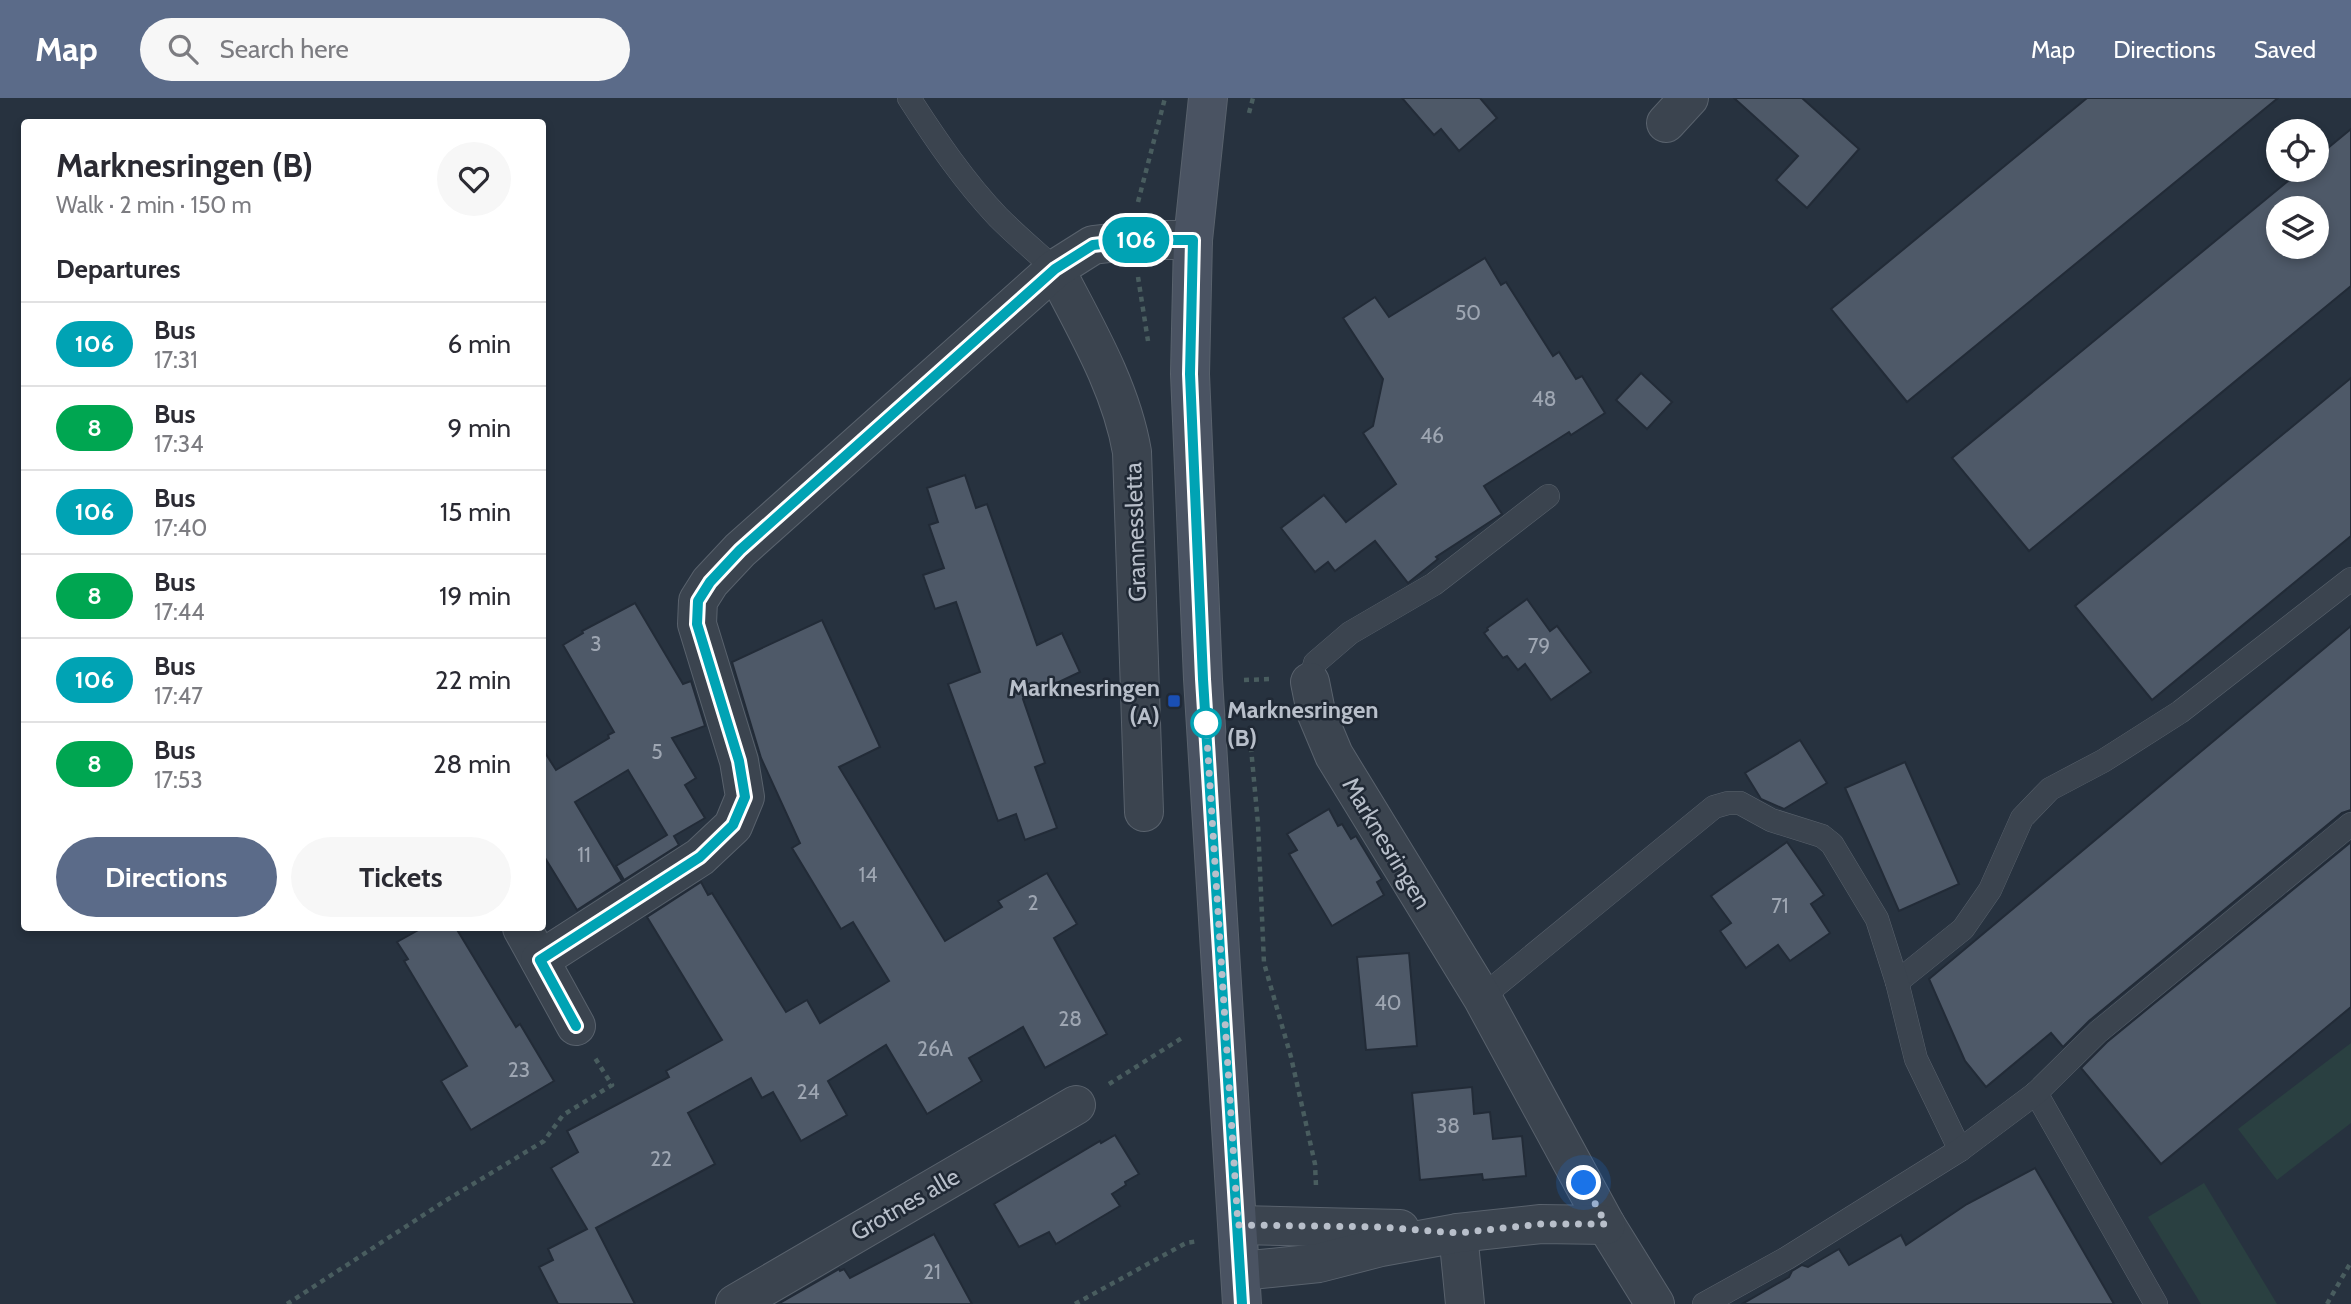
<!DOCTYPE html>
<meta charset="utf-8">
<style>
:root{--surface:#fff;--page:#f7f7f7;--text:#2b2b33;--muted:#7c7c81;--line:#e1e1e2;--accent:#5b6b89}
body{margin:0;font-family:Cabin,sans-serif;background:var(--page);color:var(--text);height:100vh;display:flex;flex-direction:column;font-size:26px;white-space:nowrap}
*{box-sizing:border-box;margin:0}
p{font-size:23px;color:var(--muted)}
.icon{flex:none;width:38px;height:38px;fill:none;stroke:currentColor;stroke-width:2;stroke-linecap:round;stroke-linejoin:round}
.map{position:relative;flex:1;overflow:hidden}
.panel{position:absolute;left:21px;top:21px;width:525px;height:812px;display:flex;flex-direction:column;background:var(--surface);border-radius:7px;box-shadow:0 4px 10px #0003}
.panel>*{flex:none}
.badge{padding:0 14px;border-radius:23px;font-size:24px;line-height:46px}
.tools{position:absolute;left:2266px;top:21px;display:grid;gap:14px}
.tools a{display:grid;place-items:center;width:63px;height:63px;border-radius:50%;background:var(--surface);box-shadow:0 4px 10px #0003;font-size:35px}
.you{position:absolute;width:35px;height:35px;margin:-18px;border:5px solid #fff;border-radius:50%;background:#1a73e8;box-shadow:0 0 0 10px #1a73e833}
.map>.badge{position:absolute;translate:-50% -50%;box-shadow:0 0 0 4px #fff}
h2{padding:0 35px;font-size:26px;line-height:63px}
.round{display:grid;place-items:center;flex:none;width:74px;height:74px;border-radius:37px;background:var(--page)}
.summary{display:flex;align-items:center;justify-content:space-between;height:119px;padding:0 35px}
h1{font-size:33px;font-weight:700;line-height:52px}
.action{display:flex;gap:14px;margin-top:auto;padding:14px 35px}
.action a{flex:1;height:80px;border-radius:42px;background:var(--accent);color:#fff;font-size:28px;font-weight:700;line-height:80px;text-align:center}
.action a+a{background:var(--page);color:var(--text)}
ul{padding:0;list-style:none}
li{display:flex;align-items:center;gap:21px;height:84px;padding:0 35px;border-top:2px solid var(--line)}
li div{flex:1}
li b{display:block;font-size:26px}
li em{font-style:normal}
li .badge{min-width:77px;font-weight:700;text-align:center}
header{display:flex;align-items:center;gap:42px;box-sizing:border-box;height:98px;padding:0 35px;background:var(--accent);color:#fff}
header strong{font-size:33px}
nav{display:flex;gap:38px;margin-inline-start:auto;font-size:24px}
.search{width:490px;height:63px;background:var(--page);display:flex;align-items:center;gap:18px;box-sizing:border-box;padding:0 24px;border-radius:38px;color:var(--muted);font-size:26px}
.map>svg:first-child{display:block}
.green{fill:#2a4041}
.building{fill:#4e5968;stroke:#222b37;stroke-width:2;fill-rule:evenodd}
.lines{fill:none;stroke-linecap:round;stroke-linejoin:round}
.service-casing{stroke:#59626d;stroke-width:24}
.minor-casing{stroke:#59626d;stroke-width:40}
.secondary-casing{stroke:#59626d;stroke-width:40}
.path{stroke:#495d5f;stroke-width:4.5;stroke-dasharray:5 5;stroke-linecap:butt}
.service{stroke:#3b444f;stroke-width:23}
.minor{stroke:#3b444f;stroke-width:38}
.secondary{stroke:#4a5362;stroke-width:38}
.line-casing{stroke:#fff;stroke-width:16}
.line{stroke:#00a3b4;stroke-width:10}
.walk{stroke:#b8bfca;stroke-width:7;stroke-dasharray:0 12.6}
.transit-dot{fill:#1a4fb4;stroke:#202935;stroke-width:2.5}
.stop-dot{fill:#fff;stroke:#00a3b4;stroke-width:3.5}
.labels{text-anchor:middle;dominant-baseline:central;stroke-width:5;stroke-linejoin:round;paint-order:stroke}
.number-label{font-size:21px;fill:#9ea6b2}
.street-label{font-size:24px;fill:#b8bfca;stroke:#202935}
.poi-label{font-size:24px;font-weight:bold;fill:#b8bfca;stroke:#202935;text-anchor:end}
.stop-label{font-size:24px;font-weight:bold;fill:#b8bfca;stroke:#202935;text-anchor:start}
</style>
<header>
<strong>Map</strong>
<div class="search"><svg class="icon" aria-label="search" viewBox="0 0 24 24"><circle cx="10" cy="10" r="6"/><path d="M15 15l6 6"/></svg>Search here</div>
<nav><a>Map</a><a>Directions</a><a>Saved</a></nav>
</header>
<div class="map">
<svg width="2351" height="1206" viewBox="0 0 2351 1206">
<rect width="100%" height="100%" fill="#27323f"/>
<g class="green">
<polygon points="2351,945 2351,1025 2277,1082 2238,1031"/>
<polygon points="2204,1085 2277,1206 2201,1206 2148,1119"/>
</g>
<g class="building">
<polygon points="1402,0 1480,0 1497,20 1459,53 1441,31 1434,37"/>
<polygon points="1734,0 1802,0 1859,51 1807,110 1776,82 1798,58"/>
<polygon points="2087,0 2278,0 1907,304 1831,211"/>
<path d="M2351,31V188L2029,453L1952,360L2294,78L2302,72H2317V59ZM2278,110H2317V149H2278Z"/>
<polygon points="1485,160 1501,187 1506,184 1553,258 1559,254 1576,281 1582,278 1605,315 1571,337 1569,334 1484,388 1502,416 1436,459 1438,461 1408,485 1375,443 1335,473 1328,464 1315,474 1281,430 1324,397 1346,424 1396,386 1363,335 1373,328 1383,281 1343,220 1375,199 1389,219"/>
<polygon points="1641,275 1672,304 1647,331 1616,302"/>
<polygon points="2351,280 2351,438 2152,602 2075,508"/>
<polygon points="965,377 976,410 987,406 1037,547 1062,535 1080,574 1023,601 1045,665 1035,669 1057,730 1025,742 1016,716 998,723 948,586 980,574 956,504 935,511 923,477 944,470 929,427 938,424 927,390"/>
<polygon points="1527,501 1550,533 1557,528 1591,574 1551,602 1525,566 1518,572 1507,558 1503,560 1484,535 1488,532 1487,530"/>
<polygon points="635,505 683,586 691,583 705,628 672,640 696,680 685,687 705,720 674,738 679,747 624,782 616,768 667,737 628,672 575,704 622,783 577,812 542,755 542,650 556,672 609,640 608,637 614,634 563,547 583,535 582,533"/>
<polygon points="822,522 880,649 839,669 945,843 1002,809 998,803 1047,775 1077,826 1054,840 1107,936 1045,970 1023,929 969,960 982,983 927,1016 886,947 828,983 847,1017 801,1043 773,994 762,1000 751,980 688,1015 715,1066 596,1130 635,1206 558,1206 539,1169 553,1162 548,1151 587,1131 551,1070 578,1054 567,1033 669,979 666,973 722,942 647,819 701,784 708,797 712,795 786,914 807,902 820,925 889,883 853,824 841,831 792,750 800,745 761,660 732,564"/>
<polygon points="2351,528 2351,712 2342,715 2089,923 2063,949 2051,935 1986,989 1965,963 1929,881"/>
<polygon points="1800,642 1827,685 1784,711 1761,701 1745,675"/>
<polygon points="1905,664 1959,786 1899,813 1845,690"/>
<polygon points="1329,711 1338,728 1342,726 1351,741 1356,738 1382,781 1377,784 1384,797 1332,828 1289,756 1297,752 1287,736"/>
<polygon points="1787,744 1824,797 1811,806 1830,835 1790,863 1778,847 1746,870 1720,833 1731,825 1711,798"/>
<polygon points="2351,744 2351,909 2161,1066 2081,970 2107,944"/>
<polygon points="422,830 456,830 516,929 520,926 554,983 471,1032 441,983 467,968 404,863 408,861 397,844"/>
<polygon points="1409,855 1417,948 1366,952 1357,859"/>
<polygon points="1472,989 1474,1016 1490,1014 1493,1041 1522,1038 1526,1078 1483,1082 1482,1076 1420,1082 1412,995"/>
<polygon points="1115,1037 1139,1076 1125,1084 1126,1087 1112,1096 1120,1108 1056,1146 1049,1134 1019,1149 994,1106 1100,1043 1101,1045"/>
<polygon points="2035,1070 2114,1206 1742,1206 1789,1179 1792,1173 1802,1167 1808,1169 1839,1151 1849,1167 1901,1137 1906,1147 1967,1106"/>
<polygon points="934,1136 972,1206 778,1206 839,1171 840,1173 844,1171 850,1180"/>
</g>
<g class="lines">
<defs>
<g id="service">
<path d="M909,0C936,42 964,83 998,119C1016,137 1036,154 1055,171"/>
<polyline points="1310,584 1315,565 1350,535 1434,486 1548,398"/>
<polyline points="1897,884 1963,831 1990,792 2022,720 2050,691 2103,663 2180,614 2351,481"/>
<polyline points="1482,899 1714,709 1728,705 1740,705 1771,722 1822,738 1832,746 1877,821 1897,884 1916,961 1960,1052"/>
<polyline points="2036,995 2156,1206"/>
<polyline points="1704,1206 1787,1160 1960,1052 2036,995 2098,934 2351,726"/>
</g>
<g id="minor">
<polyline points="1666,25 1689,0"/>
<path d="M1055,171C1085,229 1121,289 1132,354L1144,714"/>
<polyline points="1310,584 1316,614 1334,657 1482,899 1606,1127 1655,1206"/>
<polyline points="522,830 576,928"/>
<polyline points="540,862 700,759 733,728 745,699 739,663 697,526 698,503 710,484 740,452 1055,171 1093,147 1136,142 1193,142"/>
<polyline points="1238,1127 1400,1131"/>
<polyline points="1458,1135 1465,1206"/>
<polyline points="1241,1173 1319,1165 1381,1149 1458,1135 1541,1126 1606,1127"/>
<polyline points="735,1206 1076,1007"/>
</g>
<polyline id="secondary" points="1208,0 1193,142 1190,276 1203,581 1242,1206"/>
</defs>
<use href="#service" class="service-casing"/>
<use href="#minor" class="minor-casing"/>
<use href="#secondary" class="secondary-casing"/>
<g class="path">
<polyline points="1249,15 1253,0"/>
<polyline points="1138,104 1165,0"/>
<polyline points="1138,179 1148,243"/>
<polyline points="1244,582 1271,581"/>
<polyline points="1250,639 1258,726 1264,865 1291,959 1315,1066 1316,1088"/>
<polyline points="1109,986 1185,938"/>
<polyline points="287,1206 445,1103 544,1043 563,1017 612,987 595,960"/>
<polyline points="1075,1206 1186,1145 1198,1143"/>
<polyline points="2327,1206 2351,1164"/>
</g>
<use href="#service" class="service"/>
<use href="#minor" class="minor"/>
<use href="#secondary" class="secondary"/>
</g>
<g class="lines">
<defs>
<polyline id="line" points="576,928 540,862 700,759 733,727 745,699 739,663 697,526 698,503 710,484 740,452 1055,171 1093,147 1136,142 1193,142 1190,276 1203,581 1242,1206"/>
</defs>
<use href="#line" class="line-casing"/>
<use href="#line" class="line"/>
<polyline class="walk" points="1206,625 1238,1127 1380,1129 1458,1135 1541,1126 1606,1126 1584,1085"/>
</g>
<rect class="transit-dot" x="1167" y="596" width="14" height="14" rx="3.5"/>
<circle class="stop-dot" cx="1206" cy="625" r="14"/>
<g class="labels">
<g class="number-label">
<text x="1468" y="214">50</text>
<text x="1544" y="300">48</text>
<text x="1432" y="337">46</text>
<text x="596" y="545">3</text>
<text x="1539" y="547">79</text>
<text x="657" y="653">5</text>
<text x="584" y="756">11</text>
<text x="868" y="776">14</text>
<text x="1033" y="804">2</text>
<text x="1780" y="807">71</text>
<text x="1388" y="904">40</text>
<text x="1070" y="920">28</text>
<text x="935" y="950">26A</text>
<text x="519" y="971">23</text>
<text x="808" y="993">24</text>
<text x="1448" y="1027">38</text>
<text x="661" y="1060">22</text>
<text x="932" y="1173">21</text>
</g>
<g class="street-label">
<text transform="translate(1135 434) rotate(-92)">Grannessletta</text>
<text transform="translate(1387 745) rotate(59)">Marknesringen</text>
<text transform="translate(905 1106) rotate(-30)">Grotnes alle</text>
</g>
<g class="poi-label">
<text x="1160" y="589">Marknesringen<tspan x="1160" dy="28">(A)</tspan></text>
</g>
<g class="stop-label">
<text x="1227" y="611">Marknesringen<tspan x="1227" dy="28">(B)</tspan></text>
</g>
</g>
</svg>
<div class="tools">
<a><svg class="icon" aria-label="locate" viewBox="0 0 24 24"><circle cx="12" cy="12" r="6"/><path d="M12 2v4M12 18v4M2 12h4M18 12h4"/></svg></a>
<a><svg class="icon" aria-label="layers" viewBox="0 0 24 24"><path d="M12 4l9 5-9 5-9-5zM3 14l9 5 9-5"/></svg></a>
</div>
<div class="you" style="left:1584px;top:1085px"></div>
<b class="badge" style="left:1136px;top:142px;background:#00a3b4;color:#fff">106</b>
<section class="panel">
<div class="summary"><div><h1>Marknesringen (B)</h1><p>Walk · 2 min · 150 m</p></div><a class="round"><svg class="icon" aria-label="heart" viewBox="0 0 24 24"><path d="M12 20l-8-8c-3-5 5-10 8-4 3-6 11-1 8 4z"/></svg></a></div>
<h2>Departures</h2>
<ul>
<li><span class="badge" style="background:#00a3b4;color:#fff">106</span><div><b>Bus</b><p>17:31</p></div><em>6 min</em></li>
<li><span class="badge" style="background:#00a651;color:#fff">8</span><div><b>Bus</b><p>17:34</p></div><em>9 min</em></li>
<li><span class="badge" style="background:#00a3b4;color:#fff">106</span><div><b>Bus</b><p>17:40</p></div><em>15 min</em></li>
<li><span class="badge" style="background:#00a651;color:#fff">8</span><div><b>Bus</b><p>17:44</p></div><em>19 min</em></li>
<li><span class="badge" style="background:#00a3b4;color:#fff">106</span><div><b>Bus</b><p>17:47</p></div><em>22 min</em></li>
<li><span class="badge" style="background:#00a651;color:#fff">8</span><div><b>Bus</b><p>17:53</p></div><em>28 min</em></li>
</ul>
<div class="action"><a>Directions</a><a>Tickets</a></div>
</section>
</div>
